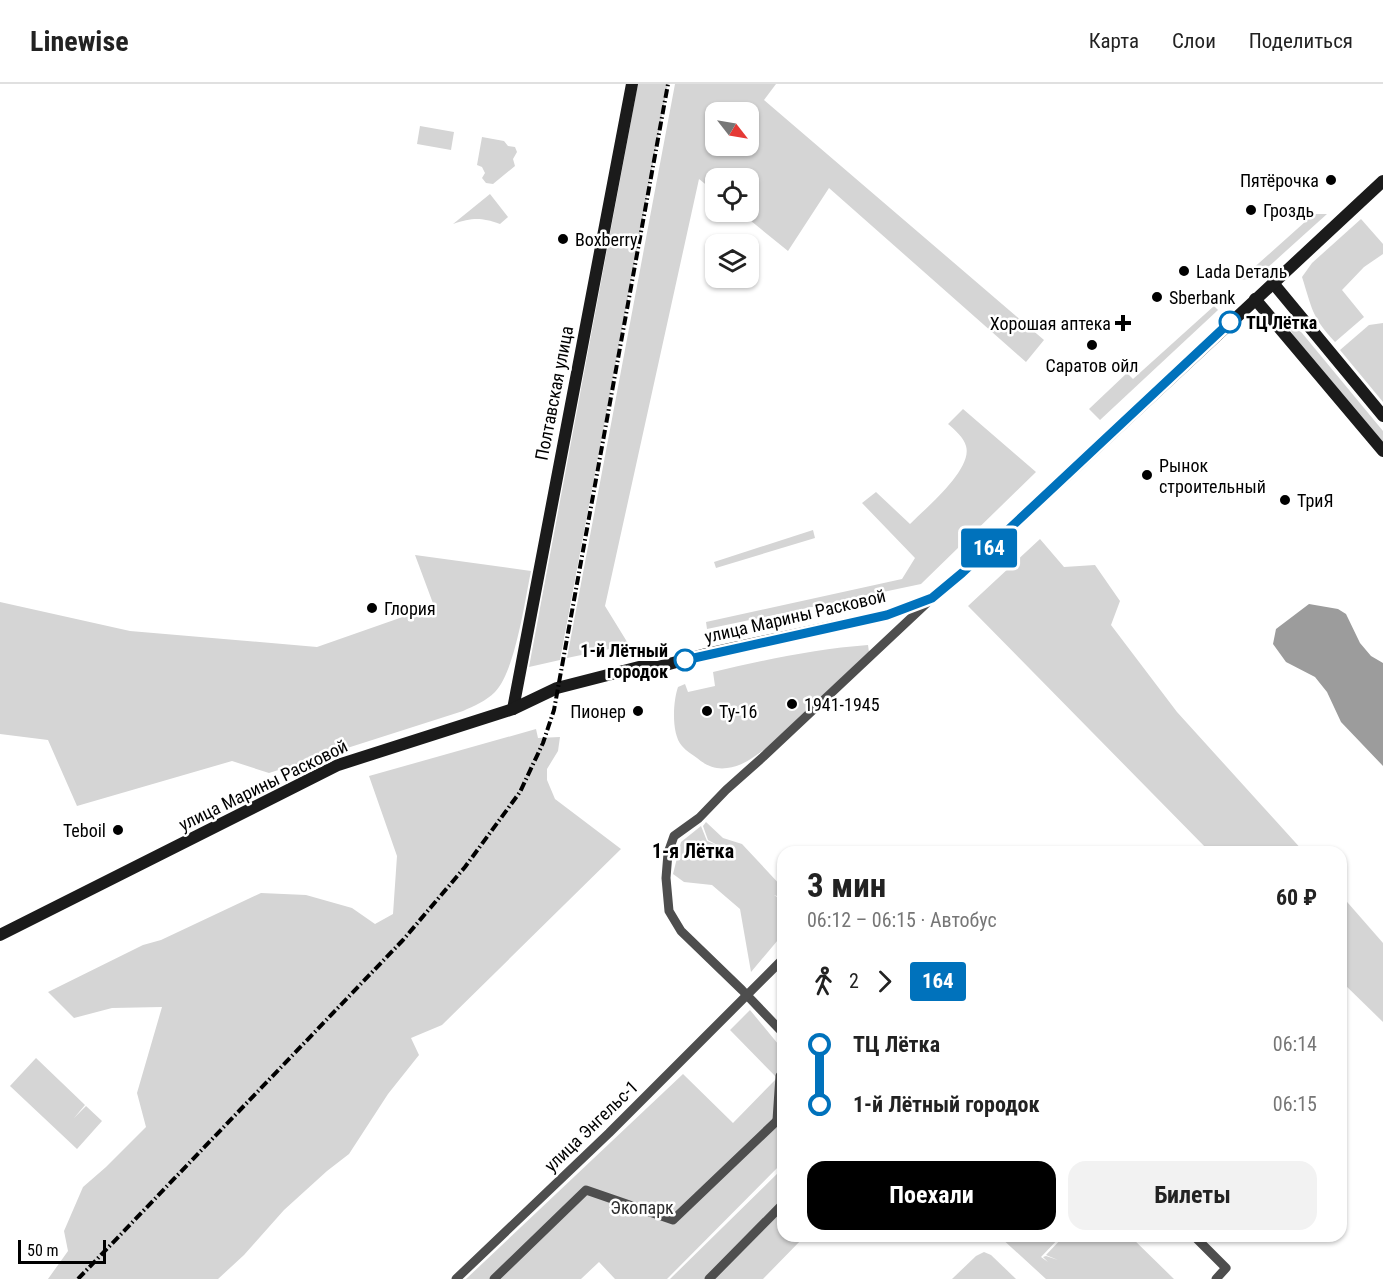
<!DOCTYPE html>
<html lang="ru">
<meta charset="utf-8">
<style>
:root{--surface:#fff;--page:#f2f2f2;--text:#222;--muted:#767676;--line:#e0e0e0;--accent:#000}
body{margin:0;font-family:"Roboto Condensed",sans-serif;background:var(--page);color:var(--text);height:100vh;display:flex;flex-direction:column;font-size:22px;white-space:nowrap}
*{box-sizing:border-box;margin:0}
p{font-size:20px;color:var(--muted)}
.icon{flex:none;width:33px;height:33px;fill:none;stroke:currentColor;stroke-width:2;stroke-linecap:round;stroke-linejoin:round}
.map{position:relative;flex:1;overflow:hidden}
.panel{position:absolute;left:777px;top:762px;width:570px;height:396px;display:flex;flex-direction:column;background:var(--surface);border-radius:18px;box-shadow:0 2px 4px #0004}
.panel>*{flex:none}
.badge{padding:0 12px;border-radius:4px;font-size:21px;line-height:39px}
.needle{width:39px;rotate:121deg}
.fabs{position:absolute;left:705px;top:18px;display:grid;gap:12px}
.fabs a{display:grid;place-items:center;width:54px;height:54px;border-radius:12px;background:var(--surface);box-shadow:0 2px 4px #0004;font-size:30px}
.scale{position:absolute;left:18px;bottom:15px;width:88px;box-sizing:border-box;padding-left:6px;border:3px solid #000;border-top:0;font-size:16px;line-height:21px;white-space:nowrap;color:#000;-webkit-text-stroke:4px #fff;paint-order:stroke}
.map>.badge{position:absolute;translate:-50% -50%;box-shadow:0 0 0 3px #fff}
.legs{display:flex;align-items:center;gap:9px;height:66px;padding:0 30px;font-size:20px}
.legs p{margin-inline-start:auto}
.overview{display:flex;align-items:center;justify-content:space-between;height:102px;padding:0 30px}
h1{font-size:33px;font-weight:700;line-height:45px}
.primary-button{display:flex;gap:12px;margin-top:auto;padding:12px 30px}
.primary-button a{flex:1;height:69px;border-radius:18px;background:var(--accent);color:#fff;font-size:24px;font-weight:700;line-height:69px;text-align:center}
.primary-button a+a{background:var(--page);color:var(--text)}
ul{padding:0 30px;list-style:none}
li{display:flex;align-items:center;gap:21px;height:60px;font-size:22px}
li i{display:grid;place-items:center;width:9px;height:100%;margin:0 8px;background:currentColor}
li i::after{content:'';width:15px;height:15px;margin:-8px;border:4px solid;border-radius:50%;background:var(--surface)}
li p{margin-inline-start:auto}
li:first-child i{background:linear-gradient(#0000 50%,currentColor 0)}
li:last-child i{background:linear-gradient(currentColor 50%,#0000 0)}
header{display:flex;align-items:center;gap:36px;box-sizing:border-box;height:84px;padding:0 30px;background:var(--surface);border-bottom:2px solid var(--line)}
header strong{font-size:28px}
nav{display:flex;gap:33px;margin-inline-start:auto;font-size:21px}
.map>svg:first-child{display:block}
.green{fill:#d5d5d5;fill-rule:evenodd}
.water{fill:#9c9c9c}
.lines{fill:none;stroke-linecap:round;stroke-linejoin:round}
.street{stroke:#4e4e4e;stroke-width:9}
.secondary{stroke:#1b1b1b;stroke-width:12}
.rail{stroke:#000;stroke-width:4;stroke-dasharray:9 3 1.5 3;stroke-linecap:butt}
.line-1-casing{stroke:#fff;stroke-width:14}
.line-1{stroke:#0072bc;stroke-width:9}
.poi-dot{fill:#000;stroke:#fff;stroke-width:2}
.stop-1-dot{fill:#fff;stroke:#0072bc;stroke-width:3}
.labels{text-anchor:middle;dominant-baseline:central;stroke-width:5;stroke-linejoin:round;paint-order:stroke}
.poi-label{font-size:18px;fill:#000;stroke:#fff;text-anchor:start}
.stop-label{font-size:18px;font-weight:bold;fill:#000;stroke:#fff;text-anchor:start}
.street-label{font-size:18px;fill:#000;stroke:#fff}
.park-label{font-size:18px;fill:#2c2c2c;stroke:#fff}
.neighbourhood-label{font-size:20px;font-weight:bold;fill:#000;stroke:#fff}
</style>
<header>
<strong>Linewise</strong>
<nav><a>Карта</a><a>Слои</a><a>Поделиться</a></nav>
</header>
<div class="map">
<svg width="1383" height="1195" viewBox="0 0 1383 1195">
<rect width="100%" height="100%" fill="#fff"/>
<g class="green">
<polygon points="638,0 668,0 560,576 529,583"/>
<path d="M675,0H776L764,16L1044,256L1026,278L829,104L788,167L740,128H748V94H716L715,108L699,95L605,522L629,561L567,574ZM716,28H748V62H716Z"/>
<polygon points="420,42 454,48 451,66 417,60"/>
<polygon points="482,53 504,57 508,62 515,63 517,68 513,75 515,82 493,100 486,99 482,94 485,89 482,83 477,81"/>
<path d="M490,110L508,133L500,140C480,133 472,134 453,140Z"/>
<polygon points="1300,130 1327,130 1256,194 1240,196 1306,137"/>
<path d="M1361,135L1383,160V170L1364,183L1342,206L1364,233L1335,258C1311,232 1312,224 1302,193L1312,179Z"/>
<polygon points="1214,222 1218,226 1100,336 1089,325 1127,289 1133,295"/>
<polygon points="1284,232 1302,249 1383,347 1383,359 1294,253"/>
<polygon points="1383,239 1383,318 1340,266 1369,241"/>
<path d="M963,325L1036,388L921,500L707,545L706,538L902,495L915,474L862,419L876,408L910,440C926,424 973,385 966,362C964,354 955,346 948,340Z"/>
<polygon points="813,446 815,454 716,484 714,478"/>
<polygon points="1040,455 1064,483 1095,481 1120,517 1111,541 1177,628 1304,768 1210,768 968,522"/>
<path d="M415,471L531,487C525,516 515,588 495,608C486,617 474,622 463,627L269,689L232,677L77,722L48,656L0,650V518L130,547L317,563L434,522Z"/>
<path d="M868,561L869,568L765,665C754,673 741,683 727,684C716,686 705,681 697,674C692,670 686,667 682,662C671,650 673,617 678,603L685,600L688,608L715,602L713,588C764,576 815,565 868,561Z"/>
<polygon points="536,645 538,654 560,653 558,667 547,685 547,696 555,715 621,765 442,941 411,954 419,971 388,1010 349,1070 327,1087 284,1126 244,1171 218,1195 48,1195 68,1167 64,1147 83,1103 106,1083 146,1043 137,1009 162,923 112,924 74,934 48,908 143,861 161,856 261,809 306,811 352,824 375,840 393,830 397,772 369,692"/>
<polygon points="706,738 723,754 742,760 783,804 783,814 774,811 783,817 783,850 751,888 740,825 712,801 684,798 673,790 681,758 701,742 707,757 719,762 708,756 703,742"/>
<polygon points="1341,811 1383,859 1383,938 1341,897"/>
<polygon points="783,870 783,923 777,914"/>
<polygon points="750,926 783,966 783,1078 667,1195 615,1195 599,1178 581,1195 466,1195 683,990 733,1039 777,994 730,946"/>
<polygon points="36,974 85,1021 74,1034 86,1022 102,1037 77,1065 10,1002"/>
<polygon points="783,1084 783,1152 805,1152 763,1195 670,1195"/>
<polygon points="999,1152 1061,1152 1041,1173 1048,1178 1043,1173 1046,1172 1058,1176 1046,1171 1064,1152 1130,1152 1174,1195 1046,1195"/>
<polygon points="984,1168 991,1171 1016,1195 952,1195 976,1172"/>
</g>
<polygon class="water" points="1309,520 1338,525 1346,530 1360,559 1371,572 1383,579 1383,682 1341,638 1327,608 1315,593 1286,578 1273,560 1276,545"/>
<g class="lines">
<g class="street">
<polyline points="783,949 742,906 681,847 669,827 666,794 668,769 674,752 699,734 726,706 763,673 928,518"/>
<polyline points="777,1036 780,992"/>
<polyline points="1194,1152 1226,1184 1216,1195"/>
<polyline points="456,1195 609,1049 783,875"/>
<polyline points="494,1195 586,1106 673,1136 783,1031"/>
<polyline points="709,1195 783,1120"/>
</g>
<g class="secondary">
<polyline points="1273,199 1383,332"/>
<polyline points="1255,215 1383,367"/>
<polyline points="513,625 632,0"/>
<polyline points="0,851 338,681 513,625 557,604 639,583 658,583 706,570 887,531 932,514 962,489 1383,97"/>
</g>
<polyline class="rail" points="78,1195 403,856 465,783 520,708 543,659 554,626 668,0"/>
</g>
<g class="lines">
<defs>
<polyline id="line-1" points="685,576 887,531 932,514 962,489 1230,238"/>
</defs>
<use href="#line-1" class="line-1-casing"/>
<use href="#line-1" class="line-1"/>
</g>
<g class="poi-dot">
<circle cx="1331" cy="96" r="6"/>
<circle cx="1251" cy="126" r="6"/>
<circle cx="563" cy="155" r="6"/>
<circle cx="1184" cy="187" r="6"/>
<circle cx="1157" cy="213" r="6"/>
<path d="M1120 230h6v6h6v6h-6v6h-6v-6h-6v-6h6z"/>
<circle cx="1092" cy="261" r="6"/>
<circle cx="1147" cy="391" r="6"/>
<circle cx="1285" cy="416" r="6"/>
<circle cx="372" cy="524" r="6"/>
<circle cx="792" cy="620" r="6"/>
<circle cx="638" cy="627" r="6"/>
<circle cx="707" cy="627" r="6"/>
<circle cx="118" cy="746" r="6"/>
</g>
<g class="stop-1-dot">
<circle cx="1230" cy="238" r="10"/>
<circle cx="685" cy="576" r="10"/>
</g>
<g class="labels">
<g class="poi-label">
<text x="1319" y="96" text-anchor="end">Пятёрочка</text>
<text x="1263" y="126">Гроздь</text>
<text x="575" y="155">Boxberry</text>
<text x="1196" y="187">Lada Dеталь</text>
<text x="1169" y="213">Sberbank</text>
<text x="1111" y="239" text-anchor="end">Хорошая аптека</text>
<text x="1092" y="281" text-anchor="middle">Саратов ойл</text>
<text x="1159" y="381">Рынок<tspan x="1159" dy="21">строительный</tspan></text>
<text x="1297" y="416">ТриЯ</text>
<text x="384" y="524">Глория</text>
<text x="804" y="620">1941-1945</text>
<text x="626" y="627" text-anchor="end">Пионер</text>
<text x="719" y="627">Ту-16</text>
<text x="106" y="746" text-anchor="end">Teboil</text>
</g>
<g class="stop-label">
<text x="1246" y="238">ТЦ Лётка</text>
<text x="668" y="566" text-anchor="end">1-й Лётный<tspan x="668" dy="21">городок</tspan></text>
</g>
<g class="street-label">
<text transform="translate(554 309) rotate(-79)">Полтавская улица</text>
<text transform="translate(795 532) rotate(-13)">улица Марины Расковой</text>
<text transform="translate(263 701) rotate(-26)">улица Марины Расковой</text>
<text transform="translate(591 1042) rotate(-44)">улица Энгельс-1</text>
</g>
<g class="park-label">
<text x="642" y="1123">Экопарк</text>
</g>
<g class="neighbourhood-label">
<text x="693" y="767">1-я Лётка</text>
</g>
</g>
</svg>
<div class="fabs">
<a><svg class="needle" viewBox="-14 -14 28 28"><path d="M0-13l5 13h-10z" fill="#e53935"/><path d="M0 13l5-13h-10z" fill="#767676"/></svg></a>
<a><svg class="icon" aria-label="locate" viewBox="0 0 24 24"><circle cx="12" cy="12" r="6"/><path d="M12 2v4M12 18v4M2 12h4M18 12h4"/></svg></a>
<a><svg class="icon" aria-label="layers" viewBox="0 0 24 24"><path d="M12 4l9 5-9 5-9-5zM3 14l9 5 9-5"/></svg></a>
</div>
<div class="scale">50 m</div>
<b class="badge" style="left:989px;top:464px;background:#0072bc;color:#fff">164</b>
<section class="panel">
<div class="overview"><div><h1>3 мин</h1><p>06:12 – 06:15 · Автобус</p></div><b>60 ₽</b></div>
<div class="legs"><svg class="icon" aria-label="walk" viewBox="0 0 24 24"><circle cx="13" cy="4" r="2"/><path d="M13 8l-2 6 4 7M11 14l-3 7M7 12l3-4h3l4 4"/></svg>2<svg class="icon" aria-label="forward" viewBox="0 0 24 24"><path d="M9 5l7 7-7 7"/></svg><b class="badge" style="background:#0072bc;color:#fff">164</b></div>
<ul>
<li><i style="color:#0072bc"></i><b>ТЦ Лётка</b><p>06:14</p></li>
<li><i style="color:#0072bc"></i><b>1-й Лётный городок</b><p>06:15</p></li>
</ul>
<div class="primary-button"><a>Поехали</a><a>Билеты</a></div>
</section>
</div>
